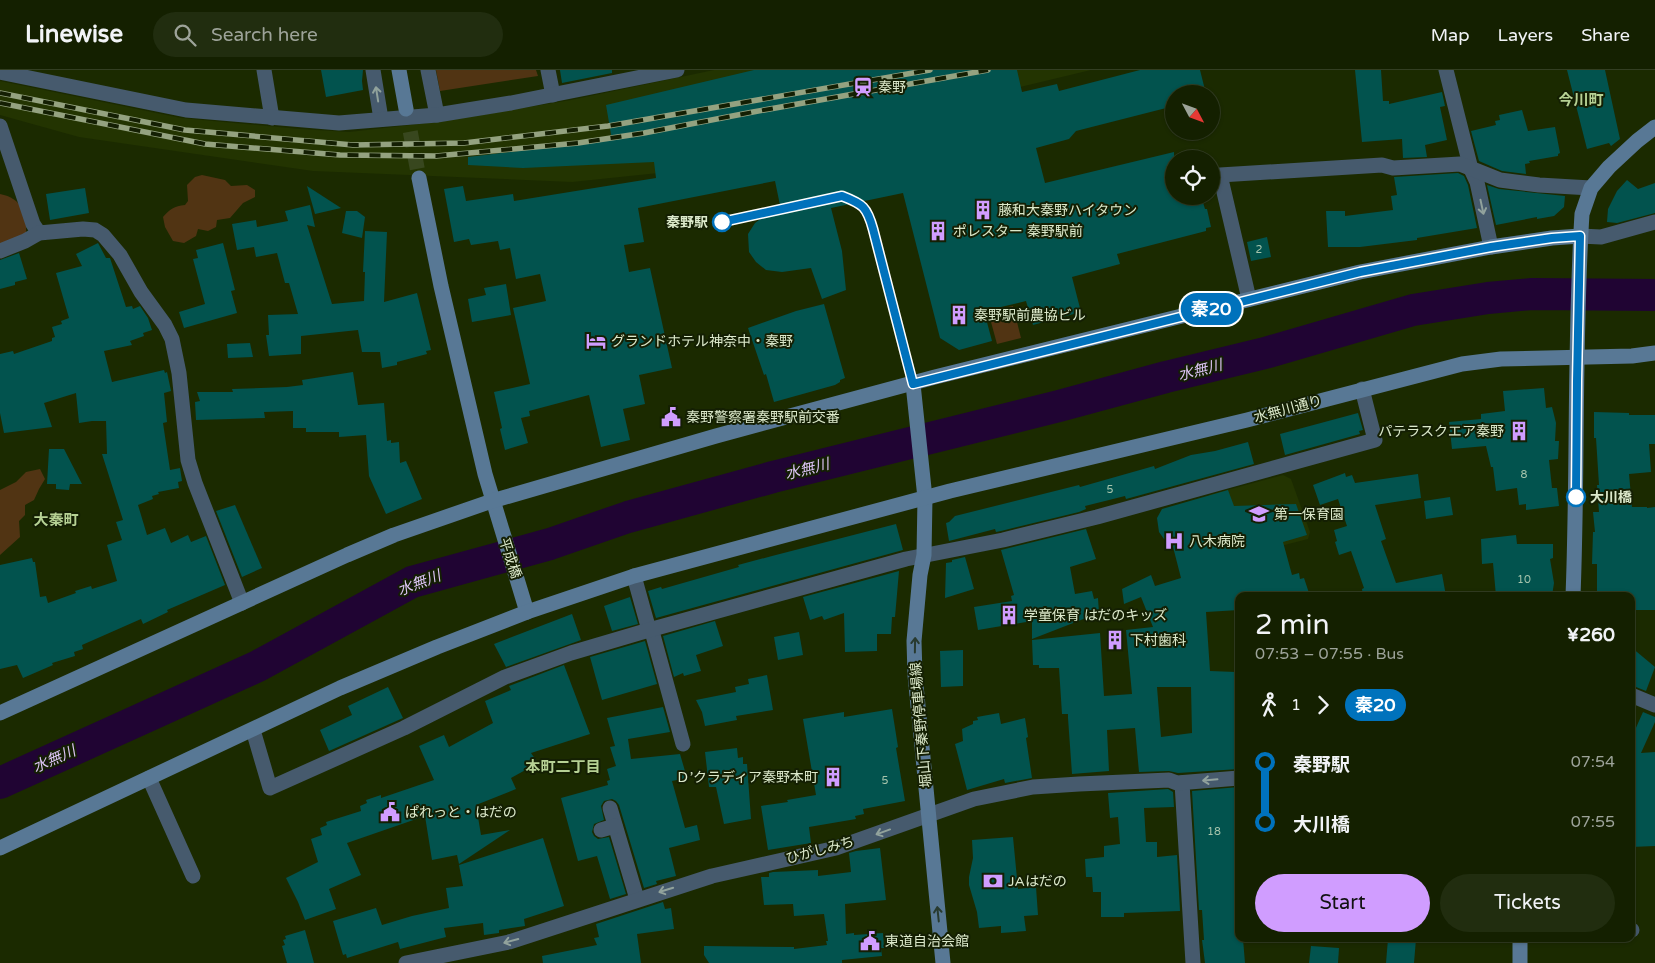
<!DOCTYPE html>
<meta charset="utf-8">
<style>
:root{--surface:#142000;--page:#212d0f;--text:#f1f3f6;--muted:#9da399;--line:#333e22;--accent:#d09dff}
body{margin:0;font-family:"Varela Round","Noto Sans JP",sans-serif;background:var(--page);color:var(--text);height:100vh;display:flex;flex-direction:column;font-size:19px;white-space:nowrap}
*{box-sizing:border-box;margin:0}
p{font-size:16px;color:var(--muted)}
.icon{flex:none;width:28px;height:28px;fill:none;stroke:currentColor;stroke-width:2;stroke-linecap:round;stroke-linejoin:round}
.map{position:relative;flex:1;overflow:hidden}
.drawer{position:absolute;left:1235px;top:522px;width:400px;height:350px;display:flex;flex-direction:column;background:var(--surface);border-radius:10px;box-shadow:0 1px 4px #0004,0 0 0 1px var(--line)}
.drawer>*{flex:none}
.badge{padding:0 10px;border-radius:16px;font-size:18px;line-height:32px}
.needle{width:32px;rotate:131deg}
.tools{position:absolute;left:1165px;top:15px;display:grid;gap:10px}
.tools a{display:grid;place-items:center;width:55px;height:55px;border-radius:50%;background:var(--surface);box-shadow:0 1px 4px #0004,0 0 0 1px var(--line);font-size:25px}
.map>.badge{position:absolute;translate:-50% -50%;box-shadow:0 0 0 2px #fff}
.legs{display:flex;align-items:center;gap:8px;height:55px;padding:0 20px;font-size:16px}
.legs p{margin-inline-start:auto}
.head{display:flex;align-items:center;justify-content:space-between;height:85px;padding:0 20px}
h1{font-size:28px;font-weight:600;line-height:38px}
.cta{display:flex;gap:10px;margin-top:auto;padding:10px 20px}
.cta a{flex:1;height:58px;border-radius:30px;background:var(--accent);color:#111;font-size:20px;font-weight:600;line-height:58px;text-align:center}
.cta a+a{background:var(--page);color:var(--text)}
ul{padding:0 20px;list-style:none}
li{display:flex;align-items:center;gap:18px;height:60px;font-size:19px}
li i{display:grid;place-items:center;width:8px;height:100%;margin:0 6px;background:currentColor}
li i::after{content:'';width:12px;height:12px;margin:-6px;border:4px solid;border-radius:50%;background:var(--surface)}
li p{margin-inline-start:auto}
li:first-child i{background:linear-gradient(#0000 50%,currentColor 0)}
li:last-child i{background:linear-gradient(currentColor 50%,#0000 0)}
header{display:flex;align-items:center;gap:30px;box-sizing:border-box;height:70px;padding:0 25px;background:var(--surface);border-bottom:1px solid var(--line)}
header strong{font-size:24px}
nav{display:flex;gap:28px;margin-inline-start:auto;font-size:18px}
.search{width:350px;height:45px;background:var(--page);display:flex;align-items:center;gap:12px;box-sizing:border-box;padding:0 18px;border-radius:28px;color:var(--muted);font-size:19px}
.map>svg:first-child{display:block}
.built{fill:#233401}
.green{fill:#513413}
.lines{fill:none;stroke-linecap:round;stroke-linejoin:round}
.river{stroke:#200433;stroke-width:32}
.building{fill:#02534e;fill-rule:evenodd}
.secondary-tunnel{stroke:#38471e;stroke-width:15;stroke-dasharray:15 8;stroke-linecap:butt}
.street{stroke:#465a6d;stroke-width:15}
.secondary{stroke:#587895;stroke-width:15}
.rail-casing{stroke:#94a280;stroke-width:5.5}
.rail{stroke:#141f03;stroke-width:4;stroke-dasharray:11;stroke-linecap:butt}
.oneway{stroke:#91a29c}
.oneway2{stroke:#283a2f}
.line-1-casing{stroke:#fff;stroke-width:11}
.line-1{stroke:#0072bc;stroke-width:8}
.stop-1-dot{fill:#fff;stroke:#0072bc;stroke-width:2.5}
.labels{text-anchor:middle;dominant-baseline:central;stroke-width:4;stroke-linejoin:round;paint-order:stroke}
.number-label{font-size:11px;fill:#a6c4ac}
.poi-label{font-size:14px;fill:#dce9cb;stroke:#141f03;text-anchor:start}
.stop-label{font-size:14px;font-weight:bold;fill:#dce9cb;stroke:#141f03;text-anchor:end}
.street-label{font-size:14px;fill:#dce9cb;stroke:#141f03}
.neighbourhood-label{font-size:15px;font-weight:bold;fill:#b6d194;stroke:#141f03}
.water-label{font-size:15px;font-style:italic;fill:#ddc5f6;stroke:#141f03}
</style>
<header>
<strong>Linewise</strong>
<div class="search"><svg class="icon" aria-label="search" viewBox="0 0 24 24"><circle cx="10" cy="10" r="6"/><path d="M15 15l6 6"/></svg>Search here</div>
<nav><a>Map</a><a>Layers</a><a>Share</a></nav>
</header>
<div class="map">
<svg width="1655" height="893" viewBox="0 0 1655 893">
<rect width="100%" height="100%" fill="#1b2a00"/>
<g class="built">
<polygon points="714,0 1091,0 668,102 572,112 313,101 79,67 0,45 0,11 181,48 300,59 349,62 445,51 571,30"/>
<polygon points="1283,405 1291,409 1310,462 1308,469 1227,490 1209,425"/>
</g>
<g class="green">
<polygon points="436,0 536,0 538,6 440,21"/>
<path d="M202,105L225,110L231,116L247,115L255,120V127L243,133L230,148L217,150L216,157L208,161L198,159L196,166L184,173L173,171L165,157L163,147C170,139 174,136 185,135L188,131L187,115L195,107Z"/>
<path d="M0,124C22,128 27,144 26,164L0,176Z"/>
<polygon points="1013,236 1021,268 997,274 988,241"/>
<polygon points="40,399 45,409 39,419 34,430 25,435 25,445 19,451 20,467 0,485 0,420 16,412 26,402"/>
</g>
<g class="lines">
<polyline class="river" points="0,713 258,596 412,512 550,474 628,447 773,407 1059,336 1166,307 1265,283 1413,240 1488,228 1532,224 1655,225"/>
</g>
<g class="building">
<polygon points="321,0 363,0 362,11 363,20 326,27"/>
<polygon points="560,0 612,0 612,3 562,13"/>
<polygon points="754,0 1017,0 1022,22 1057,14 1059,21 1140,0 1200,0 1206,24 1174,24 1174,36 1076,61 1069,69 1036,78 1045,113 1174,82 1174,126 1201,126 1205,139 1207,139 1211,157 1206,158 1206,161 1117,184 1120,194 1072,207 1081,242 1033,255 1026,231 984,241 992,271 959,280 940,268 903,123 831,138 842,181 846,220 822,229 811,198 782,202 766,200 756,192 749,182 748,164 755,153 767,144 781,140 775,111 638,138 644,172 624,175 629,202 650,198 672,298 639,305 645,334 623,339 630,370 601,377 589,325 529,341 530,346 521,348 528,373 505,380 500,359 502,358 494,322 530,314 513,238 546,231 540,204 516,209 510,178 500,180 498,171 471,175 469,169 454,172 444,119 463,116 466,131 513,124 514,131 656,108 654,92 523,98 468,95 468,87 612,70 606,35"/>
<polygon points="1355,0 1381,0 1383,31 1389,31 1389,34 1442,22 1445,36 1440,37 1447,70 1425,75 1427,87 1403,88 1402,69 1362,72"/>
<polygon points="1567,0 1605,0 1620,69 1611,76 1609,73 1587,79"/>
<polygon points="1522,40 1528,61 1555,57 1560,83 1558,84 1558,86 1529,91 1530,93 1525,94 1526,104 1502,101 1479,91 1471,61 1496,55 1495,51 1500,50 1499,45"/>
<polygon points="1458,103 1464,106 1468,115 1477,158 1417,168 1417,170 1360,177 1328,177 1326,141 1345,141 1345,146 1393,140 1391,126 1397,125 1394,107"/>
<polygon points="1627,110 1638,119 1655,113 1655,143 1617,153 1607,152 1608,139 1617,121"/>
<polygon points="1487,115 1499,119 1565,126 1564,137 1554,146 1537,149 1537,147 1496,155"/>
<polygon points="307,116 341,138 315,144"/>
<polygon points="85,118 89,143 50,150 46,124"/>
<polygon points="310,135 315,157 307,155 332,234 364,231 365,202 363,202 365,161 387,162 384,232 417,223 431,280 426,281 427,284 397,292 397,295 382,298 380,282 362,282 358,260 301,266 301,284 269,286 266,265 269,265 268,245 298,244 289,213 285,213 277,183 256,187 254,177 237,180 232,154 256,150 257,157 288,151 285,141"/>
<polygon points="346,141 357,141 365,147 362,168 342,163"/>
<polygon points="1267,167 1271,187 1251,191 1247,172"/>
<polygon points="98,173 106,188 110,188 126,237 132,236 133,239 140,236 148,248 152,260 143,263 144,266 130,271 132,275 104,281 112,312 164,300 165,303 167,302 171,321 164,323 167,352 163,353 170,400 180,398 182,411 178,412 179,418 158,422 159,424 152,426 153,429 138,435 147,465 165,458 171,473 188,465 191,472 206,466 225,515 167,540 168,542 143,554 141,549 82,575 83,579 74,582 75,586 52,593 53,595 23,608 17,595 0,599 0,495 32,488 33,492 35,492 40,527 46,526 48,533 76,523 75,521 91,516 92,519 117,511 107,475 122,470 116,452 123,450 102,384 107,384 106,351 92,351 79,353 76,323 44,333 52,357 4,363 0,343 0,284 13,281 14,284 52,271 52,268 55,267 52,257 62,254 61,251 69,248 56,203 82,196 76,184"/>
<polygon points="223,173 235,220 231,221 237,243 184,258 179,242 205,234 193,189 198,188 196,180"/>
<polygon points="19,183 27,209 15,212 15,215 0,219 0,190"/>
<polygon points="506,214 511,245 472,252 468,229 486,225 484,218"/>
<polygon points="824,234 845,308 840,310 840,312 835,315 774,332 766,304 764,305 748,258 796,241"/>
<polygon points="250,273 253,287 228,288 227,274"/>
<polygon points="353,302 358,335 384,333 387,371 391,370 391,373 399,372 400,393 406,391 422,429 386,444 369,406 366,365 339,367 339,362 306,362 306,358 293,358 293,341 264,342 265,348 196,350 195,332 200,331 197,322 233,322 232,319 287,317 303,315 302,310"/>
<polygon points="1544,318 1546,338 1552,337 1556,353 1555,371 1559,371 1558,389 1549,390 1552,418 1557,418 1559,436 1526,440 1526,434 1519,435 1517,418 1496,421 1493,397 1491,397 1486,376 1452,379 1449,352 1481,349 1481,344 1505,341 1503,321"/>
<polygon points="1594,342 1629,343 1629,345 1655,345 1655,374 1649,374 1651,402 1629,404 1632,437 1647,437 1647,438 1655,437 1655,540 1631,540 1631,526 1597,526 1597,494 1592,494 1593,462 1595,462 1593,442 1599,442 1597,415 1599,415 1596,368 1594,368"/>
<polygon points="1358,343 1363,360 1359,361 1360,364 1285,385 1280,364"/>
<polygon points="1248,372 1254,394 1126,429 1125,426 1085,436 1086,439 1079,442 1001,461 996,462 995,459 949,471 946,453 949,452 955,446 1079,415 1080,417 1154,396 1155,399 1191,385 1215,381"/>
<polygon points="49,379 64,379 82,414 70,414 69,420 56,419 56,414 47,414"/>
<polygon points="1345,403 1346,407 1352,405 1355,413 1418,404 1421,428 1375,435 1386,469 1381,471 1396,513 1442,504 1446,526 1363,526 1362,519 1364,518 1351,481 1339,485 1335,472 1337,471 1334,460 1347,456 1338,429 1320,435 1313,415"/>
<path d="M1228,420L1234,436L1296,434L1307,465L1283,472L1292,505L1299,503L1300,509L1304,508L1309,523L1298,526H1239V540L1206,542L1210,601L1236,602L1234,649L1239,648V699L1178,703L1169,701L1139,702L1135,658L1107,660L1109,701L1072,704L1068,648V644H1062L1059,598H1039V595H1033L1032,570L1100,563L1104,626L1132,624L1126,560L1153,557L1141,527L1124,534L1122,519L1151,505L1155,516L1181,508L1172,473L1164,469L1159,462L1157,448L1162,439ZM1157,617H1191L1192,663L1161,667Z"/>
<polygon points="1450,427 1453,445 1426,449 1424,431"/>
<polygon points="235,435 262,498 242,507 216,441"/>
<polygon points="896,454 903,480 656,548 648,521 661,517 662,519 739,497 738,495 772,486"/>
<polygon points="1086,459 1096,489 1070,497 1075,524 1092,521 1094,529 1098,528 1099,543 1032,569 1032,551 978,560 974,537 1012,531 1011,526 1014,525 1001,480"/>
<polygon points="1516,465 1517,474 1553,474 1553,488 1550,489 1554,513 1552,526 1496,526 1493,493 1482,494 1481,469"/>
<polygon points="965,487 974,519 945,528 946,493 952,492 952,490"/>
<polygon points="899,501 895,547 892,547 891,564 877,564 877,581 845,582 844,543 824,550 822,546 810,550 803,527"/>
<polygon points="630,527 638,554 612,561 604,536"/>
<polygon points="572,544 581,570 506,597 494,574"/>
<polygon points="715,551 723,576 696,585 701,601 684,606 683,603 674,607 663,566"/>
<polygon points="799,562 803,585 778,590 774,567"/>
<polygon points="645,571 657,614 602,630 590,587"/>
<polygon points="1631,577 1655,597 1646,621 1631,615"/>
<polygon points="963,580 963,616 941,617 940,581"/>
<polygon points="564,595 590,664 531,683 538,693 511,708 516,719 476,735 481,765 510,760 459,794 457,785 432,790 425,746 347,773 361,805 329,819 336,839 305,850 298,832 286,808 318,792 311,769 322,765 320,758 327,755 326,752 361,741 360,736 367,733 366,730 381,725 381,728 434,710 419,676 444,665 449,677 493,653 485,631 511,620 509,616"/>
<polygon points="767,605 773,640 736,646 737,650 705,656 702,642 696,630 736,622 735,617 749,614 748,609"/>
<polygon points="388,617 403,648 329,681 320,660 352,645 348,636"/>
<polygon points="663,637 670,662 628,669 631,689 680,684 687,708 672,711 685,758 697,755 700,770 669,778 676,806 656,811 657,814 644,818 619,735 616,731 612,729 604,731 601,736 604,750 594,754 592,762 594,766 598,769 609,767 626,824 610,829 597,786 578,791 561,728 608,715 607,711 610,710 607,699 616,696 610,677 615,676 607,648"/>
<polygon points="892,639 898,677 896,678 905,731 863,739 864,744 855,746 856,749 809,757 811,773 768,780 761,736 788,732 787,730 816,725 803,649 844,642 844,647"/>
<polygon points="1643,642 1655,647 1655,652 1641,683 1655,682 1655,776 1631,777 1631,744 1636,744 1632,704 1631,706 1631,669"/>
<polygon points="999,643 1001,654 1025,648 1028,667 1026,668 1032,708 1005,713 1004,709 967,720 955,674 963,671 962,659 973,654 973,651 978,650 977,647"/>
<polygon points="737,678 738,688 743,687 743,694 747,694 751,749 724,754 716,717 709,717 705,682"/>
<polygon points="1239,717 1239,870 1243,869 1245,893 1205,893 1202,870 1204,870 1202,840 1199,840 1192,721"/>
<polygon points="1168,719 1173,722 1174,737 1144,738 1146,772 1157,772 1157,787 1177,785 1180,841 1124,843 1124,847 1101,847 1101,822 1093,822 1092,807 1086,807 1085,789 1104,787 1104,776 1120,774 1118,747 1110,748 1108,723"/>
<polygon points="1013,767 1018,819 1036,817 1038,845 1024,846 1026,861 1001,863 1001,856 979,858 977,842 969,815 969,807 973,788 972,770"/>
<polygon points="543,768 564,836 524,849 525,856 499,860 499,863 484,865 483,853 444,858 446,867 400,879 398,872 347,888 346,884 343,885 333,851 376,838 382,855 412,846 449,838 446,818 463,816 459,795"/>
<polygon points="880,778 886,830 845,834 846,864 854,863 854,865 883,863 884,878 881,878 882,886 842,890 842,893 709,893 704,885 704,876 790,877 794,877 794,879 827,875 826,871 828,871 824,844 794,846 793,834 764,835 761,807 769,807 769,803 773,802 818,800 818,806 851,802 849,783 856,781"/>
<polygon points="663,832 665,839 671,838 674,859 637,864 641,893 543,893 542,886 597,875 594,868 599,867 596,854"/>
<polygon points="305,860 314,893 287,893 282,876 285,875 283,870 286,869 285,866"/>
<polygon points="1388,869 1416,869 1414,893 1386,893"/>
<polygon points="1311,876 1339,878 1338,893 1309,893"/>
</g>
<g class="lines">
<polyline class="secondary-tunnel" points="406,39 419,108"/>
<g class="street">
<polyline points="264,0 272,48"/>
<polyline points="373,0 381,49"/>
<polyline points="428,0 437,45"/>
<polyline points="548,0 553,25"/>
<polyline points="1446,0 1471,99 1477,112 1491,177"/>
<polyline points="0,2 186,40 339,53 437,45 511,33 677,0"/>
<polyline points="0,56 33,154 39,163"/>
<polyline points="1580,166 1601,167 1655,152"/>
<polyline points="0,181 25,171 39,163 83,159 95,160 103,165 120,185 141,222 165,255 172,269 179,303 188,390 195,413 242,533"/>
<polyline points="1249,229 1220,105 1382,95 1393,98 1460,94 1500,110 1539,115 1591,118"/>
<polyline points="634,506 649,560 653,565 683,674"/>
<polyline points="1631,625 1655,635"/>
<polyline points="253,660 270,718 404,658 505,607 571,583 649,560 906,489 1003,470 1097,447 1375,370 1362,319"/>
<polyline points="149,708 193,806"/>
<polyline points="1182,713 1193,893"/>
<polyline points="610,738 637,829"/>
<polyline points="601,760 615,756"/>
<polyline points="1631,860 1632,860"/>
<polyline points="406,893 509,872 712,806 836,778 974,729 1033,717 1079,714 1169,710 1177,713 1239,708"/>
</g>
<g class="secondary">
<polyline points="399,0 406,39"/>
<polyline points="419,108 441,216 485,404 527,542"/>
<polyline points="913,314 925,428 924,485 920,505 914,571 915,605 943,893"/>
<path d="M1573,526C1578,399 1574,271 1582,144L1591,118L1609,97L1637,71L1655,57"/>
<polyline points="0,643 347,485 394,465 492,431 716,366 935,307 1360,202 1491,177 1552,168 1580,166"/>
<polyline points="0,778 340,618 437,577 527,542 634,506 950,421 1247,350 1462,294 1501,289 1632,286 1655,283"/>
<polyline points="1520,893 1520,869"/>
</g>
<defs>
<g id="rail">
<polyline points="0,23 185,60 353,75 464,73 608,56 930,0"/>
<polyline points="0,33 205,74 340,85 436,86 578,73 644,63 753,42 988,0"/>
</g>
</defs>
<use href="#rail" class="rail-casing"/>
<use href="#rail" class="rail"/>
</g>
<defs><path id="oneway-shaft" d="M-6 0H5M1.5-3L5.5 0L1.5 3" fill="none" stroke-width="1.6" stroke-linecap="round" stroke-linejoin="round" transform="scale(1.25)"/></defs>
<g class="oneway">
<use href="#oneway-shaft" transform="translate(377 24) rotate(-99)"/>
<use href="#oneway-shaft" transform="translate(1482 137) rotate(78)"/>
<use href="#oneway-shaft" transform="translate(1210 710) rotate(175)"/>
<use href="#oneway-shaft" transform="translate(883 762) rotate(160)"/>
<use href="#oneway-shaft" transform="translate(666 820) rotate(163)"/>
<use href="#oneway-shaft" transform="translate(511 871) rotate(165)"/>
</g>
<g class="oneway2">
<use href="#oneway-shaft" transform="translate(915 575) rotate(-89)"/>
<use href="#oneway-shaft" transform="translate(938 844) rotate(-96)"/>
</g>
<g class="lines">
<defs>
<path id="line-1" d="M722,152L842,126C863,134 867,137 873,159L913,314L1360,202L1491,177L1552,168L1580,166L1577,311L1576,427"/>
</defs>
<use href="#line-1" class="line-1-casing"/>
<use href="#line-1" class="line-1"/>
</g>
<defs>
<symbol id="station-bare" viewBox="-9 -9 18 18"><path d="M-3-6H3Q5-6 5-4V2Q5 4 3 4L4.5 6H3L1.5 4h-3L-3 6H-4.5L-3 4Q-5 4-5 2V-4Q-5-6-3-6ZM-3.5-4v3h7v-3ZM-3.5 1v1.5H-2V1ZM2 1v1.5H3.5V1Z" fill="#d09dff" stroke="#141f03" stroke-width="2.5" paint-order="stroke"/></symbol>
<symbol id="building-bare" viewBox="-9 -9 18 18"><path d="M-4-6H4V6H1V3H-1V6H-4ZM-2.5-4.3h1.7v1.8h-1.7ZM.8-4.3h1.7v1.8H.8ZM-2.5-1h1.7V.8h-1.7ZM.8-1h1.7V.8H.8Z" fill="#d09dff" stroke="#141f03" stroke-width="2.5" paint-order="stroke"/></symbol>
<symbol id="hotel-bare" viewBox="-9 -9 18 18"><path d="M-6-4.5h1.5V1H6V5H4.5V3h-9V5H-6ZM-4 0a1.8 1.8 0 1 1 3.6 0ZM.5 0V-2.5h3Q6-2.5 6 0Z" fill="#d09dff" stroke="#141f03" stroke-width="2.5" paint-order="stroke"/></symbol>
<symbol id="civic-bare" viewBox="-9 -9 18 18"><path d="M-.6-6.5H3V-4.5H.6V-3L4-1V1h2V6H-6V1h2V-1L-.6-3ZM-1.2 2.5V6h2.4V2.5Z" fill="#d09dff" stroke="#141f03" stroke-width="2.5" paint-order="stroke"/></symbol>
<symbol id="school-bare" viewBox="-9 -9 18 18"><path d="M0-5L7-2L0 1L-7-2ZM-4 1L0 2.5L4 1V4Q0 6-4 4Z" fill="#d09dff" stroke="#141f03" stroke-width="2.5" paint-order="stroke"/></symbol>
<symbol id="hospital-bare" viewBox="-9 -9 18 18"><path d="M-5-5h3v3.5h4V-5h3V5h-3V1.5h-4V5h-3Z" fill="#d09dff" stroke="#141f03" stroke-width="2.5" paint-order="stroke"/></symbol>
<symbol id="bank-bare" viewBox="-9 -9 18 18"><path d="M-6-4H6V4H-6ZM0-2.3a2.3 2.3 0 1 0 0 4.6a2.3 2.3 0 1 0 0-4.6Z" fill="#d09dff" stroke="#141f03" stroke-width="2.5" paint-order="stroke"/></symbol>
</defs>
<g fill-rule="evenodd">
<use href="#station-bare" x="849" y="3" width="28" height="28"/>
<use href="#building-bare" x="969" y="126" width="28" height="28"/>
<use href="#building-bare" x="924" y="147" width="28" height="28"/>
<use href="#building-bare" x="945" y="231" width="28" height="28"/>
<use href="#hotel-bare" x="582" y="257" width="28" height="28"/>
<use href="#civic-bare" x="657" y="333" width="28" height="28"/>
<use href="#building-bare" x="1505" y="347" width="28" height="28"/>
<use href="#school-bare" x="1245" y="430" width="28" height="28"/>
<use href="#hospital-bare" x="1160" y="457" width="28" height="28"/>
<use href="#building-bare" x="995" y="531" width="28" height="28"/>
<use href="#building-bare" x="1101" y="556" width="28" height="28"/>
<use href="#building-bare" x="819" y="693" width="28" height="28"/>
<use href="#civic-bare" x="376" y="728" width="28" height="28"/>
<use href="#bank-bare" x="979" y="797" width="28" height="28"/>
<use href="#civic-bare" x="856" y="857" width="28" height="28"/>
</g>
<g class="stop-1-dot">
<circle cx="722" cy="152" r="9"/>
<circle cx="1576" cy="427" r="9"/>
</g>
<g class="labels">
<g class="number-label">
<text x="1259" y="179">2</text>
<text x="1524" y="404">8</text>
<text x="1110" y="419">5</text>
<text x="1524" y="509">10</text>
<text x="885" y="710">5</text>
<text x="1214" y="761">18</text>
</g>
<g class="poi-label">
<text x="878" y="17">秦野</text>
<text x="998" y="140">藤和大秦野ハイタウン</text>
<text x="953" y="161">ポレスター 秦野駅前</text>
<text x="974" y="245">秦野駅前農協ビル</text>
<text x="611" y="271">グランドホテル神奈中・秦野</text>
<text x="686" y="347">秦野警察署秦野駅前交番</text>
<text x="1504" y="361" text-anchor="end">パテラスクエア秦野</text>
<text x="1274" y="444">第一保育園</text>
<text x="1189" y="471">八木病院</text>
<text x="1024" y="545">学童保育 はだのキッズ</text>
<text x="1130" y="570">下村歯科</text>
<text x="818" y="707" text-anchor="end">Ｄ’クラディア秦野本町</text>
<text x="405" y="742">ぱれっと・はだの</text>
<text x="1008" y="811">JAはだの</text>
<text x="885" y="871">東道自治会館</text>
</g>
<g class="stop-label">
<text x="708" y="152">秦野駅</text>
<text x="1590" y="427" text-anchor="start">大川橋</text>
</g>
<g class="street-label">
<text transform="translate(1288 339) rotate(-15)">水無川通り</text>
<text transform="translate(510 488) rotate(72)">平成橋</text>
<text transform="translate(921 655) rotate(-95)">堀山下秦野停車場線</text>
<text transform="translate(820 780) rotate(-15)">ひがしみち</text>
</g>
<g class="neighbourhood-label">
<text x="1581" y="30">今川町</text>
<text x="56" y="450">大秦町</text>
<text x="563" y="697">本町二丁目</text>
</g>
<g class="water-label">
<text transform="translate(1200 300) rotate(-14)">水無川</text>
<text transform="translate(807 399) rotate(-14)">水無川</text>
<text transform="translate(419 513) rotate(-21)">水無川</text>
<text transform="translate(54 689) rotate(-24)">水無川</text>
</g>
</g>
</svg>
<div class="tools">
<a><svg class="needle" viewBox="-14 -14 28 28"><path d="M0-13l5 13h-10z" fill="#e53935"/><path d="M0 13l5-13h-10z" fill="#9da399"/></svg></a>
<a><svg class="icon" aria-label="locate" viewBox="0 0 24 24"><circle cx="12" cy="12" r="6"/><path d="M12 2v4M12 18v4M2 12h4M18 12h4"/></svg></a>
</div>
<b class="badge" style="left:1211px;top:239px;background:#0072bc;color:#fff">秦20</b>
<section class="drawer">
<div class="head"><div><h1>2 min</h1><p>07:53 – 07:55 · Bus</p></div><b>¥260</b></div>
<div class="legs"><svg class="icon" aria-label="walk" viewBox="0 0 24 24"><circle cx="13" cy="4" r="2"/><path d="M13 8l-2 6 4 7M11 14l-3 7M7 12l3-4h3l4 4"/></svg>1<svg class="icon" aria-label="forward" viewBox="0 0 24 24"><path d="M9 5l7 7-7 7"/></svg><b class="badge" style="background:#0072bc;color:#fff">秦20</b></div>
<ul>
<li><i style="color:#0072bc"></i><b>秦野駅</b><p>07:54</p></li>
<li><i style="color:#0072bc"></i><b>大川橋</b><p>07:55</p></li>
</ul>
<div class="cta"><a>Start</a><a>Tickets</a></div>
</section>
</div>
